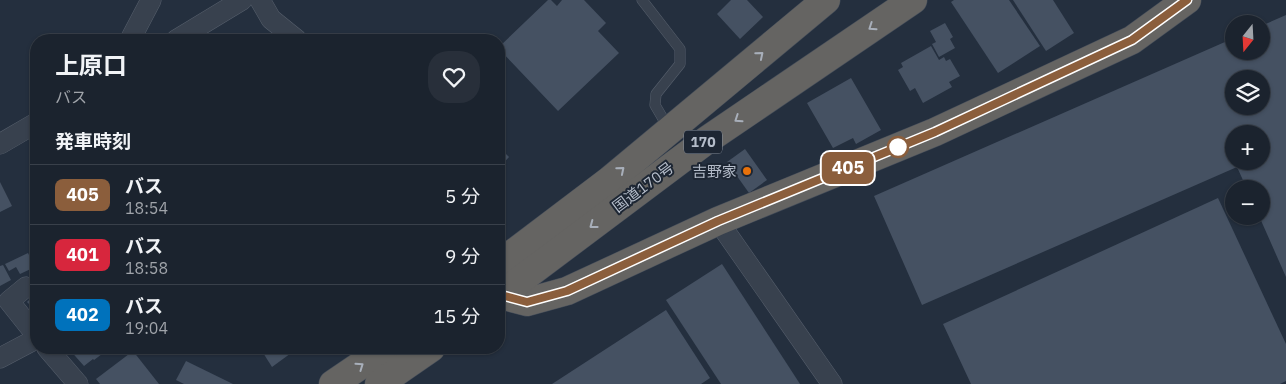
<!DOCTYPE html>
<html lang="ja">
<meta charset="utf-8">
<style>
:root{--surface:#1b232e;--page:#282f3a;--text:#f1f3f6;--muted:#a0a4aa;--line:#39404a}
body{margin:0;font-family:"IBM Plex Sans","Noto Sans JP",sans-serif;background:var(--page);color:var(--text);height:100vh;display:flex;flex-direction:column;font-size:19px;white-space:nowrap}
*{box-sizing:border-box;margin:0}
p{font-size:16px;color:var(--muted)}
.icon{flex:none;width:28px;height:28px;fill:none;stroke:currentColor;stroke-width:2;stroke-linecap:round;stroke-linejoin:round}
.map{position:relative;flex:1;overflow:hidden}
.details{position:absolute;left:30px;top:34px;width:475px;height:320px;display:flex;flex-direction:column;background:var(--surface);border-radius:20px;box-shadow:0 1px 4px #0004,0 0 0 1px var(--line)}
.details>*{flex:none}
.badge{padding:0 10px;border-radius:8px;font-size:18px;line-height:32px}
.needle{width:32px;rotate:198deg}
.tools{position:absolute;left:1225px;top:15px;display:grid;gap:10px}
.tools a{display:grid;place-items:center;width:45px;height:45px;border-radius:50%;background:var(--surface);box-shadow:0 1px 4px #0004,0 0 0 1px var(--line);font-size:25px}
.map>.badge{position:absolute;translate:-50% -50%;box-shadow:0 0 0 2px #fff}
h2{padding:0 25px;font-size:19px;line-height:45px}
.round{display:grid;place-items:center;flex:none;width:52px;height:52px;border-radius:20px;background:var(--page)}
.overview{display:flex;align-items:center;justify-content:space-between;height:85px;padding:0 25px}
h1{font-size:24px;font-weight:700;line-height:38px}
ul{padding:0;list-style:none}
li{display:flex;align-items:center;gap:15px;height:60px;padding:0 25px;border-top:1px solid var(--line)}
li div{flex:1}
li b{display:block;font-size:19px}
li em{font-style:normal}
li .badge{min-width:55px;font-weight:700;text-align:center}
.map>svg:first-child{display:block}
.building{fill:#455162;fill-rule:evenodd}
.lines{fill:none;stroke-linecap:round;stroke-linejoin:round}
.service-casing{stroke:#565f6c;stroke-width:11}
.minor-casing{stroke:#565f6c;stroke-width:21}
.trunk-casing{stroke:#434c59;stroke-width:29}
.service{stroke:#38414e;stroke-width:10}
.minor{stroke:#38414e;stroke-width:20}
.trunk{stroke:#656462;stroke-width:28}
.oneway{stroke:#a8afba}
.line-casing{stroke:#fff;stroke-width:11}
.line{stroke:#8b5e3c;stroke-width:8}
.stop-dot{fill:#fff;stroke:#8b5e3c;stroke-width:2.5}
.food-dot{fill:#e8710a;stroke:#1d2633;stroke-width:2}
.labels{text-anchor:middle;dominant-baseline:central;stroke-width:4;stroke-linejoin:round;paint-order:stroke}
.shield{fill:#1d2633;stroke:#878f9c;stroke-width:1}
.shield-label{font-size:14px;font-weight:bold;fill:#b4bcc9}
.poi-label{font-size:15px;fill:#b4bcc9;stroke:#1d2633;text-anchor:end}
.street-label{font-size:15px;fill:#b4bcc9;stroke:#1d2633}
</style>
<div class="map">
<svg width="1286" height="384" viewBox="0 0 1286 384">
<rect width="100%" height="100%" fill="#242f3e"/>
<g class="building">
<polygon points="548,0 551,0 557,6 562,0 584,0 606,23 598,31 619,53 558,111 499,49 499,47"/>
<polygon points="731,0 747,0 763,17 740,39 717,14"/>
<polygon points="954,0 1009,0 1040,46 998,73 951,2"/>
<polygon points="1013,0 1053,0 1074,33 1046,51"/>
<path d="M1286,15V277L1259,216H1261V189H1247L1237,167L922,305L874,196L1234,38V51H1261V26ZM1234,79H1261V106H1234ZM1234,134H1261V161H1234Z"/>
<polygon points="945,23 953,37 950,39 955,48 939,57 932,44 936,42 930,31"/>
<polygon points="931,46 939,60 944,57 946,61 950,59 960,76 949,82 952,87 923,103 915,88 910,91 898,70 903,67 901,63"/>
<polygon points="851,78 881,130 856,144 853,138 833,148 807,103"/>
<polygon points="499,147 509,157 499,168"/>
<polygon points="745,149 767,180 749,193 727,162"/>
<polygon points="0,182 12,206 0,212"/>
<polygon points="1218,198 1286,344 1286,381 1280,384 971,384 943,324"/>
<polygon points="36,249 36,266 29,252"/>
<polygon points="28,253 35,267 20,274 16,267 9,271 5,264"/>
<polygon points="722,264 800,384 721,384 666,300"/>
<polygon points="3,265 11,280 0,286 0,266"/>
<polygon points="36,293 36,311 27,302"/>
<polygon points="666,310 710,378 701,384 552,384"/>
<polygon points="68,348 110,348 94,360 93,359 84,366"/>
<polygon points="260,348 298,348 272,367"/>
<polygon points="133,351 159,384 100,384 96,379"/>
<polygon points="186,361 233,384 184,384 176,380"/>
</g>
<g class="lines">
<defs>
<polyline id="service" points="642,0 680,49 680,64 656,94 655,105 669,129"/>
<g id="minor">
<polyline points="260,0 271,19 297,40"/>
<polyline points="130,40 151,0"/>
<polyline points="176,40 242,0"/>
<polyline points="0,144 36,123"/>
<polyline points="718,221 832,384"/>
<polyline points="26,287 9,301 36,335"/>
<polyline points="47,348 78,384"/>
<polyline points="0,358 36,339"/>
</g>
<g id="trunk">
<polyline points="499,264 610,180 826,0"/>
<polyline points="499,291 501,295 527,302 567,291 718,221 935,132 1132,40 1187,0"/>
<polyline points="499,296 707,140 913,0"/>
<polyline points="333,384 386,348"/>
<polyline points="379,384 431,348"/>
</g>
</defs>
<use href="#service" class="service-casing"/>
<use href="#minor" class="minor-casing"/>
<use href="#trunk" class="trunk-casing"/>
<use href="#service" class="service"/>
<use href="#minor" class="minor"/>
<use href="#trunk" class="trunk"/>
</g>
<defs><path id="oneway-chevron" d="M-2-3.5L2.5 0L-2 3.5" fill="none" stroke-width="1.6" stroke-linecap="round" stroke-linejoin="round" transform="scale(1.25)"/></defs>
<g class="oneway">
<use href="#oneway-chevron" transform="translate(872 27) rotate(146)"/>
<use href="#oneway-chevron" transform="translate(760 55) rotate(-40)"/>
<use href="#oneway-chevron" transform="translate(738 119) rotate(146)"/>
<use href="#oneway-chevron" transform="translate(621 170) rotate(-40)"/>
<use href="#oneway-chevron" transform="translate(593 225) rotate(143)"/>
<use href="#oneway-chevron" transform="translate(360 366) rotate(-35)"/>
</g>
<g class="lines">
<defs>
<polyline id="line" points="499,291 501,295 527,302 567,291 718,221 935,132 1132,40 1187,0"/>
</defs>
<use href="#line" class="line-casing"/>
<use href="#line" class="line"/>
</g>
<circle class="stop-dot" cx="898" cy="147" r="10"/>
<circle class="food-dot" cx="747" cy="171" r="5"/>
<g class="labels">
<rect class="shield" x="684" y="130.5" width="38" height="23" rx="4"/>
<g class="shield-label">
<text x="703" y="142">170</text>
</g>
<g class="poi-label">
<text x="737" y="171">吉野家</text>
</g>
<g class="street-label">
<text transform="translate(643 187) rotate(-37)">国道170号</text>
</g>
</g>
</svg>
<div class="tools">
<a><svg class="needle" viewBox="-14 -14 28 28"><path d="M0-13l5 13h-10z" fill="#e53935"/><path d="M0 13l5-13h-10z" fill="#a0a4aa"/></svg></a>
<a><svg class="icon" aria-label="layers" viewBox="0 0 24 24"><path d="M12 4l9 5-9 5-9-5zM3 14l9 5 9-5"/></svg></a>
<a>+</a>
<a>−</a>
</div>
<b class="badge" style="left:848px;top:168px;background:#8b5e3c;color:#fff">405</b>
<section class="details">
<div class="overview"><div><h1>上原口</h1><p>バス</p></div><a class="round"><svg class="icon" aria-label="heart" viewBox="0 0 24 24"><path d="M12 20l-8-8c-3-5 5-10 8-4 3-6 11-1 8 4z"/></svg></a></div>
<h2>発車時刻</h2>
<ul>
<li><span class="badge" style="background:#8b5e3c;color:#fff">405</span><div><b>バス</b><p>18:54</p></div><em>5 分</em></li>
<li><span class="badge" style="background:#d7263d;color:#fff">401</span><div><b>バス</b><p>18:58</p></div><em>9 分</em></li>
<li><span class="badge" style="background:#0072bc;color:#fff">402</span><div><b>バス</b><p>19:04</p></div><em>15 分</em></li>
</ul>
</section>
</div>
